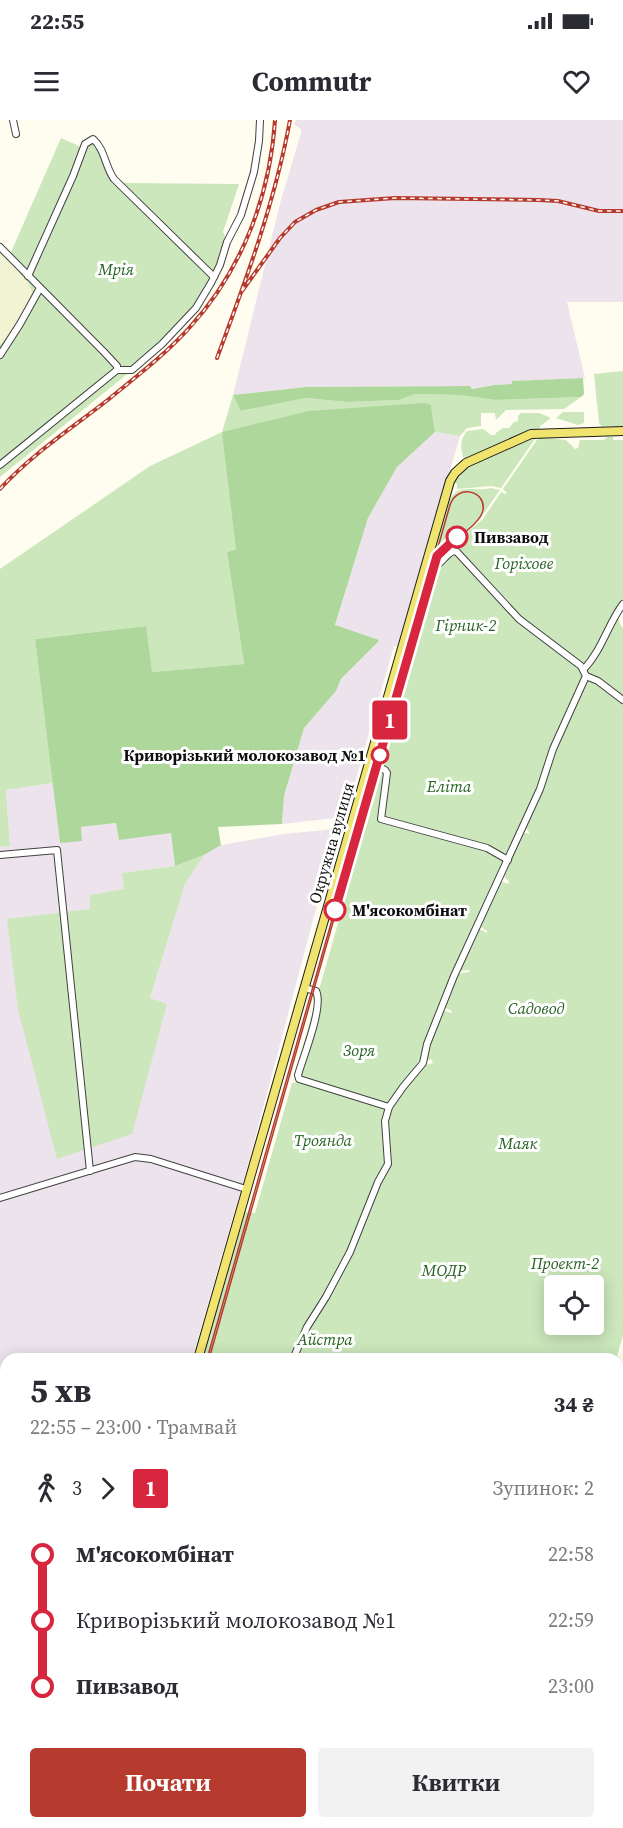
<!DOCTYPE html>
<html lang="uk">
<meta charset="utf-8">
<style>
:root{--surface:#fff;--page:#f2f2f3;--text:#2b2b33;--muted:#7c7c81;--accent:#b63b2e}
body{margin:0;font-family:"Source Serif 4",serif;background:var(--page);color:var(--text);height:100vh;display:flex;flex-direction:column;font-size:22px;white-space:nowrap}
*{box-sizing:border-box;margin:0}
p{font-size:20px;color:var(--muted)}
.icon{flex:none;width:33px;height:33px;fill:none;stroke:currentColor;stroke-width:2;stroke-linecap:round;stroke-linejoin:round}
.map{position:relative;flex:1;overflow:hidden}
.details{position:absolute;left:0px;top:1233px;width:624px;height:476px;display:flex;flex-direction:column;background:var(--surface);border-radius:18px 18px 0 0;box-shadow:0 3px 15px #0003}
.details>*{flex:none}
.badge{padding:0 12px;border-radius:4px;font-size:21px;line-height:39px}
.buttons{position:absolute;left:544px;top:1155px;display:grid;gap:12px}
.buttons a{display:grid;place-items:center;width:60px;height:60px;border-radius:6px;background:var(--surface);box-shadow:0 3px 15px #0003;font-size:30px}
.map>.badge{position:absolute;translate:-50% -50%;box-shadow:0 0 0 3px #fff}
.legs{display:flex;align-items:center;gap:9px;height:66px;padding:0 30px;font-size:20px}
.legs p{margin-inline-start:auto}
.head{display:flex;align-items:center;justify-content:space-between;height:102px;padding:0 30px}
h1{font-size:33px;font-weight:700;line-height:45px}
.cta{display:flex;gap:12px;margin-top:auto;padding:12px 30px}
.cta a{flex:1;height:69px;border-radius:6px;background:var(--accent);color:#fff;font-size:24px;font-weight:700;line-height:69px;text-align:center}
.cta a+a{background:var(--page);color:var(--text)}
ul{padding:0 30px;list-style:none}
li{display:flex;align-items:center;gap:21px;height:66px;font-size:22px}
li i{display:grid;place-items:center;width:9px;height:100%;margin:0 8px;background:currentColor}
li i::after{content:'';width:15px;height:15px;margin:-8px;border:4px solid;border-radius:50%;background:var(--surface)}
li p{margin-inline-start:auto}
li:first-child i{background:linear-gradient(#0000 50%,currentColor 0)}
li:last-child i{background:linear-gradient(currentColor 50%,#0000 0)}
.status{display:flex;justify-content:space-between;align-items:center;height:42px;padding:0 30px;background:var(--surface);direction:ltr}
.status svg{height:16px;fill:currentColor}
header{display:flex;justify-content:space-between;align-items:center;height:78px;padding:0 30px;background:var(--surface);font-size:27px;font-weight:700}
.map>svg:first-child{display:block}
.industrial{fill:#ece3ec}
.farmland{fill:#f1f3d2}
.green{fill:#cce7bc;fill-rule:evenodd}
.forest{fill:#aed79c}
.pitch{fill:#deefcd}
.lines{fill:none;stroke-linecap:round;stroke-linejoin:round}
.minor-casing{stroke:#414141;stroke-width:8}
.major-casing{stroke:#1f1f1f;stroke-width:10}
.minor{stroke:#fff;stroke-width:6}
.major{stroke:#f0e36e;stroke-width:8}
.tram{stroke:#b63b2e;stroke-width:1.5}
.rail-casing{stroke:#b63b2e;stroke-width:4}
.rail{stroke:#fff;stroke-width:1.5;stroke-dasharray:4.5;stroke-linecap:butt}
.line-1-casing{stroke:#fff;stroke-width:14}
.line-1{stroke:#d7263d;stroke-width:9}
.stop-1-dot{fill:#fff;stroke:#d7263d;stroke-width:3}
.labels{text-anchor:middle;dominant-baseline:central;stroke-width:6;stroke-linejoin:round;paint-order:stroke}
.park-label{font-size:16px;font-style:italic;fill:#266222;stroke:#fff}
.stop-label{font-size:16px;font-weight:bold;fill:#0e0e0e;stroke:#fff;text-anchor:start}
.street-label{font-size:16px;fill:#0e0e0e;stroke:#fff}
</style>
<div class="status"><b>22:55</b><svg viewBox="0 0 49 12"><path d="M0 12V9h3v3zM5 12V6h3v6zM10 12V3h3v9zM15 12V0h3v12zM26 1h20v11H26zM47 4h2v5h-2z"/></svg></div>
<header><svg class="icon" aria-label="menu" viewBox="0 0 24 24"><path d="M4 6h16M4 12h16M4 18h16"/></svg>Commutr<svg class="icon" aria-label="heart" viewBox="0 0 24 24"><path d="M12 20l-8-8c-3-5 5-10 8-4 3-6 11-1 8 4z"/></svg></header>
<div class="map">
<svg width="623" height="1708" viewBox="0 0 623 1708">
<rect width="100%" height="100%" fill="#fefdf0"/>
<g class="industrial">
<polygon points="296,0 623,0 623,182 567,182 585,258 512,261 512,264 495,265 472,269 470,266 306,267 233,275 281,80 302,10 294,4"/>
<polygon points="435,312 460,316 398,527 394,526 345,697 282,704 284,676 304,608 336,571 341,559 378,522 379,520 335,506 368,398 397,347"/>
<polygon points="53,663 60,723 81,707 117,703 119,719 171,713 175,746 123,753 125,769 90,775 90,789 18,889 167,885 150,878 185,764 204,735 221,725 284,714 335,709 342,712 320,785 317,784 316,789 249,1041 192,1239 6,1239 6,1540 0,1542 0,727 10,726 6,670"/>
</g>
<polygon class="farmland" points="0,131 30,164 32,172 18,204 0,225"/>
<g class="green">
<polygon points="94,17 116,58 125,63 239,64 223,112 228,123 197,189 131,251 0,357 0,225 18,204 32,172 29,164 8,139 61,18 81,27 87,19"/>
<polygon points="623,251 623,306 602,307 599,303 594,254"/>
<polygon points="415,274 460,275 495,280 581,277 564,289 506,290 496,300 495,293 481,293 481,306 467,308 460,316 435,312 431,285 236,429 227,432 244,544 151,552 145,506 35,519 53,663 6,670 10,726 0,727 0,449 150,346 222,312 233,275 242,291 306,278 347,282 397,280"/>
<polygon points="563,292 584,292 584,303 578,305 556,298"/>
<path d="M521,293H539L551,298L540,306L539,311L466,340L464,339C460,329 460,319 467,311L483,309L491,315H495L496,313L503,308H509L514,302L518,301V296Z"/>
<path d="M537,316L501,368L491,366L457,369V364L453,362C465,340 513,323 537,316Z"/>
<polygon points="539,317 566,320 575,329 578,328 580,320 604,320 607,317 613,317 613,320 623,320 623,479 591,540 583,546 521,499 458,430 465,422 461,417 483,399 501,372 505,374 507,373 503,369"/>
<path d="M491,368L500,370L481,397L456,419L451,430L439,444L428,445C432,430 443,377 458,371C467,367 481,371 491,368Z"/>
<polygon points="453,432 518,502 582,551 584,556 551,630 538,668 422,936 391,983 387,984 294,957 441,444"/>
<polygon points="617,493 620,504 623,508 623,578 587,555 586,549"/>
<path d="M587,559L597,562L623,583V1216L616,1239H295L315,1196L319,1194L339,1157L379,1063L387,1051V1001L391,986L423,946L433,943L431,939L425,941V936L442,890L451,893L452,891L443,887L457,854L469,852L470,850L458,851L478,808L487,813V811L479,806L500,761L508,764L509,761L503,756L522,712L530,714L525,706L546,651ZM555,1166H594V1204H555Z"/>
<polygon points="204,735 185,764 150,878 167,884 132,1014 57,1039 18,889 7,799 90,789 90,775 124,769 122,753 175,746"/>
<polygon points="297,962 385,989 383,1002 386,1043 348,1131 292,1239 202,1239 244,1092 255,1093 292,963"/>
<polygon points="6,1558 6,1702 60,1703 58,1708 0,1708 0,1565"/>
<polygon points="82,1702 463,1702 471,1708 81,1708"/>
</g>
<g class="forest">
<polygon points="583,258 584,274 581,277 495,280 460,275 415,274 398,280 347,282 306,278 241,291 233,275 306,267 470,266 472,269 495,265 512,264 512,261"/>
<polygon points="424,283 431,285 435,312 397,347 368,398 335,505 379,520 378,522 341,559 336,571 304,608 284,676 282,704 218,707 221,725 204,735 175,746 171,713 119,720 116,703 81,707 82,721 60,723 35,519 146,506 152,552 244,544 227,432 236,429 222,312 309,291"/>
</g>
<polygon class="pitch" points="6,1656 6,1702 25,1703 23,1708 0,1708 0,1662"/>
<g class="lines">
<defs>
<g id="minor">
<polyline points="13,0 16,14"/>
<polyline points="0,127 104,232 117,246 117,250 0,345"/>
<path d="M28,156L73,56L85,24L93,19C105,29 105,47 114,59L214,157"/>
<polyline points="0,235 20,204 40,168"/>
<polyline points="117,250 132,250 162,224 196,188 211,163 220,145 227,122 241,95 254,52 259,21 260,0"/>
<path d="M584,549C602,530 608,504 623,484"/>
<polyline points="586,556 598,561 623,580"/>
<polyline points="368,642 385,650 387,653 381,699 487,728 508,740"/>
<polyline points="0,735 57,730 90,1051"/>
<path d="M304,868L316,871C324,886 303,937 298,955L299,959L389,987"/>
<polyline points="0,1078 135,1037 151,1039 246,1069"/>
<path d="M293,1239L307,1207L326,1177L350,1132L378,1062L388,1044L385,1001L389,987L403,967L423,943L427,924L454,856L540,669L553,629L586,556L581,546L519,499L457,432L453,431C442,437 440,450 425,446"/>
<polyline points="618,1338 623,1340"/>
<polyline points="618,1365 623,1345"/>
<polyline points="618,1385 623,1387"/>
<polyline points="618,1432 623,1427"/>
<polyline points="618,1455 623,1454"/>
<polyline points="618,1501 623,1499"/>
<polyline points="0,1556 6,1549"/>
<polyline points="618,1614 623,1614"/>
<polyline points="0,1648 6,1643"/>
<polyline points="463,1702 471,1708"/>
<polyline points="307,1708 310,1702"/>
<polyline points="342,1708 345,1702"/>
<polyline points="538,1708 541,1702"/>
<polyline points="589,1708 590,1702"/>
</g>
<g id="major">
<polyline points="198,1239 450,361 455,353 466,343 531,314 623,311"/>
<polyline points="618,1552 623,1552"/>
<polyline points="61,1708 63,1702"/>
</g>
</defs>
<use href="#minor" class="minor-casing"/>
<use href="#major" class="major-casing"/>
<use href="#minor" class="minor"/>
<use href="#major" class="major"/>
<g class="tram">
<path d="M207,1239L450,385C457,364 486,370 483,390C481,405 447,423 437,436L209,1239"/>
<polyline points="618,1546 623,1546"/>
<polyline points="76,1708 78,1702"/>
</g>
<defs>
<g id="rail">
<polyline points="242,171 280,118 295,102 316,90 339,82 395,78 539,80 558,81 599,91 623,91"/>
<path d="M217,238C246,160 275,82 290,0"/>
<path d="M0,369C32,334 72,308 109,279C137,256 166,234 190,207C242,150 270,76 275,0"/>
</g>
</defs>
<use href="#rail" class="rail-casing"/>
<use href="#rail" class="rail"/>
</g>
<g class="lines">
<defs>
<polyline id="line-1" points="335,790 437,436 457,417"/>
</defs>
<use href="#line-1" class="line-1-casing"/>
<use href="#line-1" class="line-1"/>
</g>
<g class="stop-1-dot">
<circle cx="457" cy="417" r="10"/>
<circle cx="380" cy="635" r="8"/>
<circle cx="335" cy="790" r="10"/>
</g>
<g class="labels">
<g class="park-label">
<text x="116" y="149">Мрія</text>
<text x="524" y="443">Горіхове</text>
<text x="466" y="505">Гірник-2</text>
<text x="449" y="666">Еліта</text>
<text x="536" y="888">Садовод</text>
<text x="359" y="930">Зоря</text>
<text x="323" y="1020">Троянда</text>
<text x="518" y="1023">Маяк</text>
<text x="565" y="1143">Проект-2</text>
<text x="444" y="1150">МОДР</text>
<text x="325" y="1219">Айстра</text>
</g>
<g class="stop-label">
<text x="474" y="417">Пивзавод</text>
<text x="366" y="635" text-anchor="end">Криворізький молокозавод №1</text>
<text x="352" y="790">М'ясокомбінат</text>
</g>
<g class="street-label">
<text transform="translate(331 723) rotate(-74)">Окружна вулиця</text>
</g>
</g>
</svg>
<div class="buttons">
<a><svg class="icon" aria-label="locate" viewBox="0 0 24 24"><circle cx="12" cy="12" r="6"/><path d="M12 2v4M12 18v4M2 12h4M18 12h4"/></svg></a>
</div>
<b class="badge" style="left:390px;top:600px;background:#d7263d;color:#fff">1</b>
<section class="details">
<div class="head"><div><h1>5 хв</h1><p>22:55 – 23:00 · Трамвай</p></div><b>34 ₴</b></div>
<div class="legs"><svg class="icon" aria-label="walk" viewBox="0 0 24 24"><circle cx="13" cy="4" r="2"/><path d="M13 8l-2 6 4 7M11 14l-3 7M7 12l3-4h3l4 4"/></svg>3<svg class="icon" aria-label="forward" viewBox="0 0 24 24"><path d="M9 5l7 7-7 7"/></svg><b class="badge" style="background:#d7263d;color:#fff">1</b><p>Зупинок: 2</p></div>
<ul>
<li><i style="color:#d7263d"></i><b>М'ясокомбінат</b><p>22:58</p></li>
<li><i style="color:#d7263d"></i><span>Криворізький молокозавод №1</span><p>22:59</p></li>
<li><i style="color:#d7263d"></i><b>Пивзавод</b><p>23:00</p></li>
</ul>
<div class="cta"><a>Почати</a><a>Квитки</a></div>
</section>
</div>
